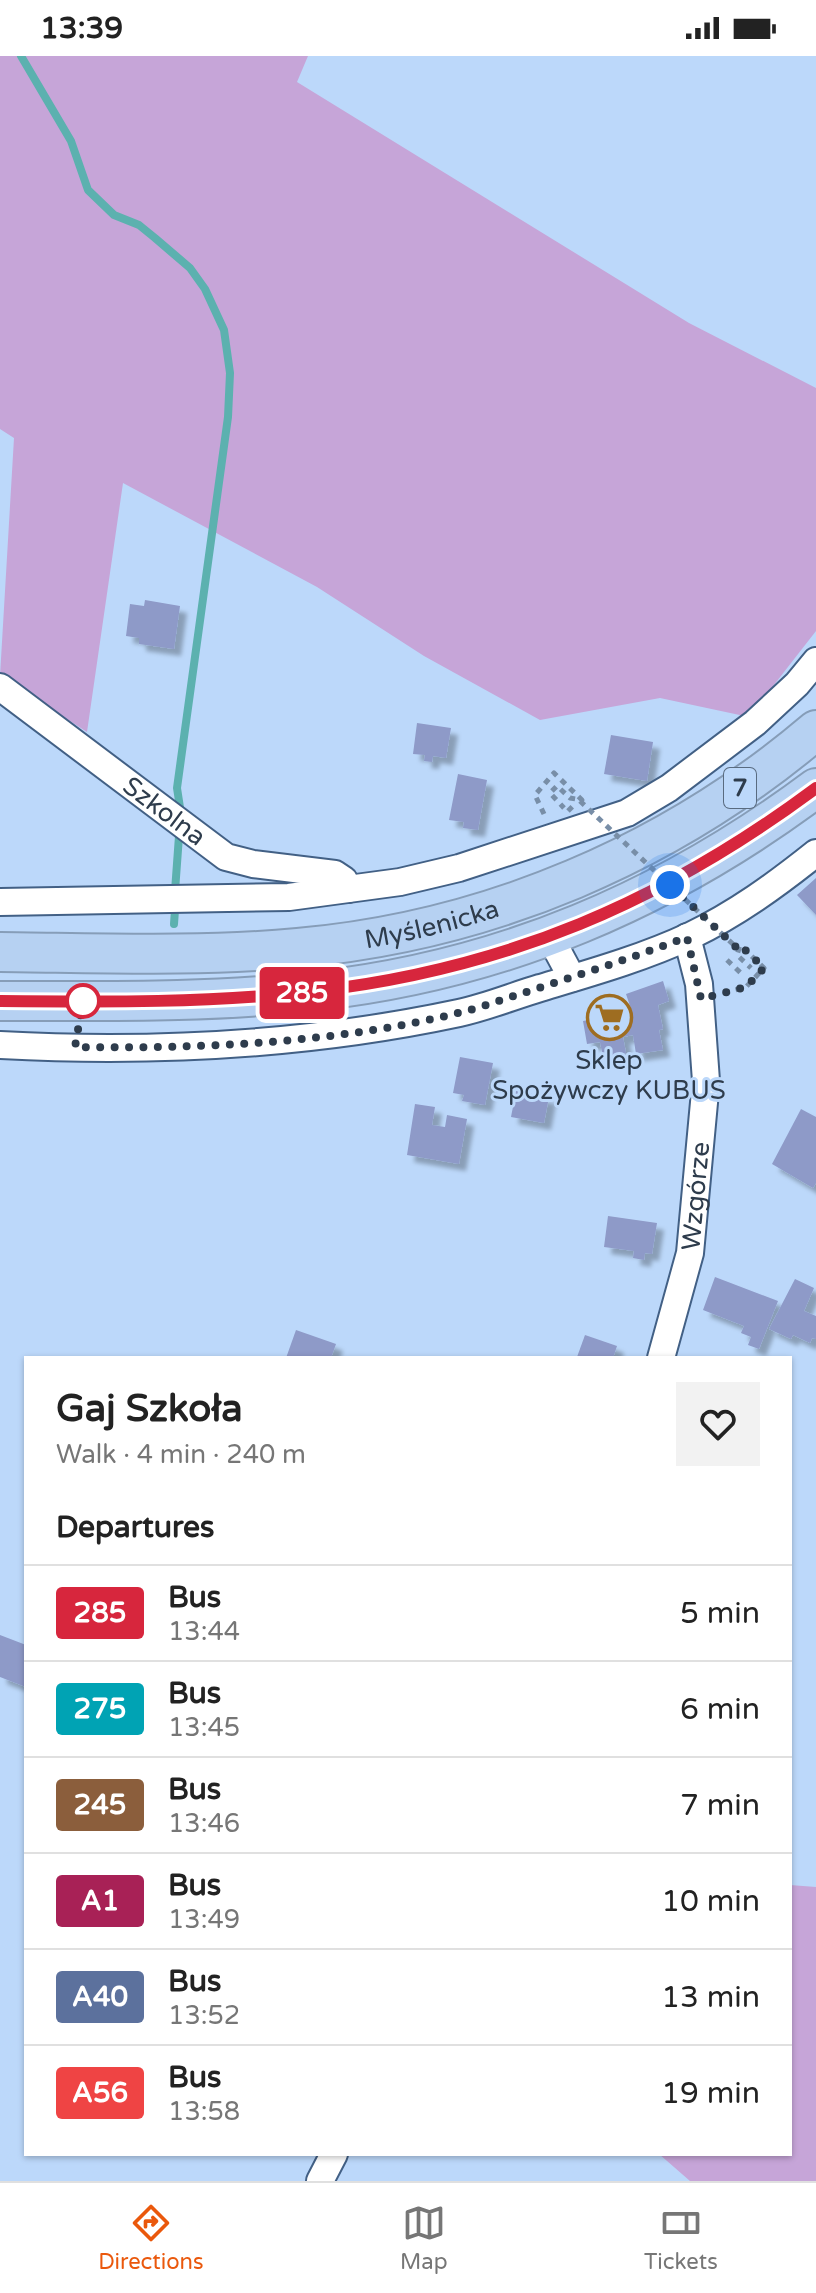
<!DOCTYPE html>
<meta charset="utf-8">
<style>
:root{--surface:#fff;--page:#f2f2f2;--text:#222;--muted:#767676;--line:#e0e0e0;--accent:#ea580c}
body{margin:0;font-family:"Varela Round",sans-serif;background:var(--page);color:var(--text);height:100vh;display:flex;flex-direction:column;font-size:30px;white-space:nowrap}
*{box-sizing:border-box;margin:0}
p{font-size:26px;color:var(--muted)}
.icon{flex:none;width:44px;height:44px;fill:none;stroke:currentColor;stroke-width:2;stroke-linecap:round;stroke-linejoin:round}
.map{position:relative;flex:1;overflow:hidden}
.details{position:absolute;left:24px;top:1300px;width:768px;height:800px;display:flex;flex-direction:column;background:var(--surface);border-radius:0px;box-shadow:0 2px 6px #0004}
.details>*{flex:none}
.badge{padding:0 16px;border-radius:6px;font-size:28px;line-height:52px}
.you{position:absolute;width:40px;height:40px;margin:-20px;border:6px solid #fff;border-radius:50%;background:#1a73e8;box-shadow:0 0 0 12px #1a73e833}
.map>.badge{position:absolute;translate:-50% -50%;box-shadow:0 0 0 4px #fff}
h2{padding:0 32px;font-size:30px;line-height:72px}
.round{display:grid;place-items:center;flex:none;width:84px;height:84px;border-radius:0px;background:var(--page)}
.summary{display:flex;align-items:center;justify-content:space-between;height:136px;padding:0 32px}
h1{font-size:38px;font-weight:800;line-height:60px}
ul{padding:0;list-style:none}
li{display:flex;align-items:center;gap:24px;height:96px;padding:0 32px;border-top:2px solid var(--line)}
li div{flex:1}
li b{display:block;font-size:30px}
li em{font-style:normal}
li .badge{min-width:88px;font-weight:700;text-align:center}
.status{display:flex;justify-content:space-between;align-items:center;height:56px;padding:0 40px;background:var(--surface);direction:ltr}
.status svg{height:22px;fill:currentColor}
.menu{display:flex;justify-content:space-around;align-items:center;height:112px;border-top:2px solid var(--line);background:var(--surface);font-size:22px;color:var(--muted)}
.menu a{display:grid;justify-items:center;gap:4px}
.menu .active{color:var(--accent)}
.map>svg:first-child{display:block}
.green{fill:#c6a5d8}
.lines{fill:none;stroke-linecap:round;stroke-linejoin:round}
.stream{stroke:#5cb1af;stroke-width:8}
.building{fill:#8e9ac8;filter:url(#shadow)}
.minor-casing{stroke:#426085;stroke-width:30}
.highway-casing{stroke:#869db8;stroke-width:42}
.path{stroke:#788ea7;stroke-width:5;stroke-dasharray:6 6;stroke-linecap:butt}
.minor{stroke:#fff;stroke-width:26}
.highway{stroke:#b6d1f2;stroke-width:38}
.path-bridge{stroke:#788ea7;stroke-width:5;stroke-dasharray:6 6;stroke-linecap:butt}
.line-casing{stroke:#fff;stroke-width:18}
.line{stroke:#d7263d;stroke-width:12}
.walk{stroke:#2e3c4c;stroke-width:8;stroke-dasharray:0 14.4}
.stop-dot{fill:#fff;stroke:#d7263d;stroke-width:4}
.labels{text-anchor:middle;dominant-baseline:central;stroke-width:6;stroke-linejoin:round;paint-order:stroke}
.shield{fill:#bcd8fa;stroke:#596b80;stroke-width:2}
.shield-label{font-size:24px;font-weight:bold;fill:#2e3c4c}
.street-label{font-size:26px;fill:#2e3c4c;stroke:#bcd8fa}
.poi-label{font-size:26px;fill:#2e3c4c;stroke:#bcd8fa}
</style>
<div class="status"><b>13:39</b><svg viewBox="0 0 49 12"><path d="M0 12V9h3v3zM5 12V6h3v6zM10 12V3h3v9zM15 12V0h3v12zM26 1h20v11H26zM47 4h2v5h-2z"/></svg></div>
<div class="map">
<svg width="816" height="2125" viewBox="0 0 816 2125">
<defs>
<filter id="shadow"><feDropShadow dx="7" dy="7" stdDeviation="2" flood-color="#0004"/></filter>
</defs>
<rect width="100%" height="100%" fill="#bcd8fa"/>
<g class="green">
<polygon points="0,0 308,0 297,26 689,267 816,332 816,575 749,661 660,642 540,664 424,600 317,531 123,427 87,676 0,620 14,382 0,373"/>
<polygon points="790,1829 816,1831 816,2125 690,2125 659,2098 790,2098"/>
</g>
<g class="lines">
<g class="stream">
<polyline points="21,0 71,85 88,134 114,159 139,169 155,182 190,212 205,233 224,274 230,317 228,361 177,732 181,758"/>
<polyline points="175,835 179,780"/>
<polyline points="174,868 175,854"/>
</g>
</g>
<g class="building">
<polygon points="145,544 180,550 174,593 139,588 139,582 126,580 130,548 144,550"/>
<polygon points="417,667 451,672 446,702 433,700 432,706 424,705 425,699 413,698"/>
<polygon points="611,679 653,686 647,725 604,718"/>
<polygon points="458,718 487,724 478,774 463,772 464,766 449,764"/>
<polygon points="816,822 816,859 797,839"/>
<polygon points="663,925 669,945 658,949 663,973 659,974 663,994 636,998 633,979 623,981 626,997 603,1001 600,986 587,988 583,965 632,956 626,938"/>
<polygon points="460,1001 493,1007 485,1049 462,1045 464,1039 453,1037"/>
<polygon points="516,1035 549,1041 544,1067 511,1061"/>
<polygon points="415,1048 435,1051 432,1069 445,1071 447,1059 467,1063 459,1108 407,1099"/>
<polygon points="801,1053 816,1061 816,1127 813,1132 772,1108"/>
<polygon points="608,1160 657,1167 652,1198 645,1197 644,1204 633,1202 634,1195 604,1191"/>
<polygon points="715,1221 778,1245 759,1293 748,1289 751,1281 741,1277 744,1270 703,1254"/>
<polygon points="795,1223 814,1232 804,1255 816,1260 816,1283 812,1282 810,1287 793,1279 791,1283 769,1273"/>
<polygon points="296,1274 336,1288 331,1302 286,1302"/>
<polygon points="585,1279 617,1290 613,1302 577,1301"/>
<polygon points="0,1579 26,1589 26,1631 0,1621"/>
</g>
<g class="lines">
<defs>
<g id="minor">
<path id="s1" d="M0,631L226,801L253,808L335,818L344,824L348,833"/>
<polyline points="0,846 289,841 400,826 459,812 627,757 669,732 755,667 797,628 816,605"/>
<polyline points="550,881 572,922"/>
<path d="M0,989C154,997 309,989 459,957C487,951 513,940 540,932C590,917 643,902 690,880C736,858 776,829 816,797"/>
<path id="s2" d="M661,1302L690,1197L706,1025L699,928L687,881"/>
<polyline points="320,2125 334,2098"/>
</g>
<g id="highway">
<path id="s3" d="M0,896C99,897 199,901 298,892C489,875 670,798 816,674"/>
<path d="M0,945C105,945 211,947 316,935C503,914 666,844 816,732"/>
</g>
</defs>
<use href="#minor" class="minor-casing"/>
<use href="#highway" class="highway-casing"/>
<g class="path">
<polyline points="544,758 535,739 554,717 582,744 570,742 557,730 550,737 564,752"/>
<polyline points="727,904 744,920"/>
<polyline points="724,937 746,931 764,912 740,889 737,899 751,912"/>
</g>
<use href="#minor" class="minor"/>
<use href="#highway" class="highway"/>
<g class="path-bridge">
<polyline points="580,745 737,892"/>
<polyline points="568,755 575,748"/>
</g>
</g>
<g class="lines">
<defs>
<path id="line" d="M0,945C105,946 211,947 316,935C506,913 663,846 816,732"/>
</defs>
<use href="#line" class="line-casing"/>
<use href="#line" class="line"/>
<path class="walk" d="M83,945L75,991C201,993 340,987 462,956C482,951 501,944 520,938C576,920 632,902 687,881L701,943L746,931L764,912L740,889L737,892L670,829"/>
</g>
<defs>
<symbol id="supermarket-ring" viewBox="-11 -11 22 22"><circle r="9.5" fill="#bcd8fa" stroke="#9e6d21" stroke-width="1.5"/><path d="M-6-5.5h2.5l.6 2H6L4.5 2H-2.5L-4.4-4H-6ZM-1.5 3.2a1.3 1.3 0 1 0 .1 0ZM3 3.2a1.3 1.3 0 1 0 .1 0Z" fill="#9e6d21"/></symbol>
</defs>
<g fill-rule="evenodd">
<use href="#supermarket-ring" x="584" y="936" width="51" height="51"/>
</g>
<circle class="stop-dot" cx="83" cy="945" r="16"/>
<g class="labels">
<rect class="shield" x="724" y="712" width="32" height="40" rx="6"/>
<g class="shield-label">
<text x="740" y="732">7</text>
</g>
<g class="street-label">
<text stroke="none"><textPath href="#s1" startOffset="206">Szkolna</textPath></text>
<text stroke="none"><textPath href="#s3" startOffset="434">Myślenicka</textPath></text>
<text stroke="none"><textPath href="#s2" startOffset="166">Wzgórze</textPath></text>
</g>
<g class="poi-label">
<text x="609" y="1004">Sklep<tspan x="609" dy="30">Spożywczy KUBUS</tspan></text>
</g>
</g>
</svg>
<div class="you" style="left:670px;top:829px"></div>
<b class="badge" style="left:302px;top:937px;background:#d7263d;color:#fff">285</b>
<section class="details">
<div class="summary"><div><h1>Gaj Szkoła</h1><p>Walk · 4 min · 240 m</p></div><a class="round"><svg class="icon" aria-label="heart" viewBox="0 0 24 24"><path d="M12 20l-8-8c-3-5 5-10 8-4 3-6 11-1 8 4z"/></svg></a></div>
<h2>Departures</h2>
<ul>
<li><span class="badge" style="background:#d7263d;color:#fff">285</span><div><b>Bus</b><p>13:44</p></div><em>5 min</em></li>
<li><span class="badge" style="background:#00a3b4;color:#fff">275</span><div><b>Bus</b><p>13:45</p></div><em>6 min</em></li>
<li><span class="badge" style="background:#8b5e3c;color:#fff">245</span><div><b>Bus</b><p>13:46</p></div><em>7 min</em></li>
<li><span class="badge" style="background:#a82156;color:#fff">A1</span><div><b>Bus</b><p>13:49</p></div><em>10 min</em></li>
<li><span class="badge" style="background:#5c719d;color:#fff">A40</span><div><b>Bus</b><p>13:52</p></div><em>13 min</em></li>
<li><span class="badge" style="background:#ef4444;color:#fff">A56</span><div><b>Bus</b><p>13:58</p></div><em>19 min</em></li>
</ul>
</section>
</div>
<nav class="menu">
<a class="active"><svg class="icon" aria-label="directions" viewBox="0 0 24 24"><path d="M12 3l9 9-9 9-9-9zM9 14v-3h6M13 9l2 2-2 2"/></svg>Directions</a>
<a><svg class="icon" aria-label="map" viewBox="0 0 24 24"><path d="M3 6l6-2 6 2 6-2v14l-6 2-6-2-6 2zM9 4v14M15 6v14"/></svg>Map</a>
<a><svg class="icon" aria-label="tickets" viewBox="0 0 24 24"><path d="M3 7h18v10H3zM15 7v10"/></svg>Tickets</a>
</nav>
